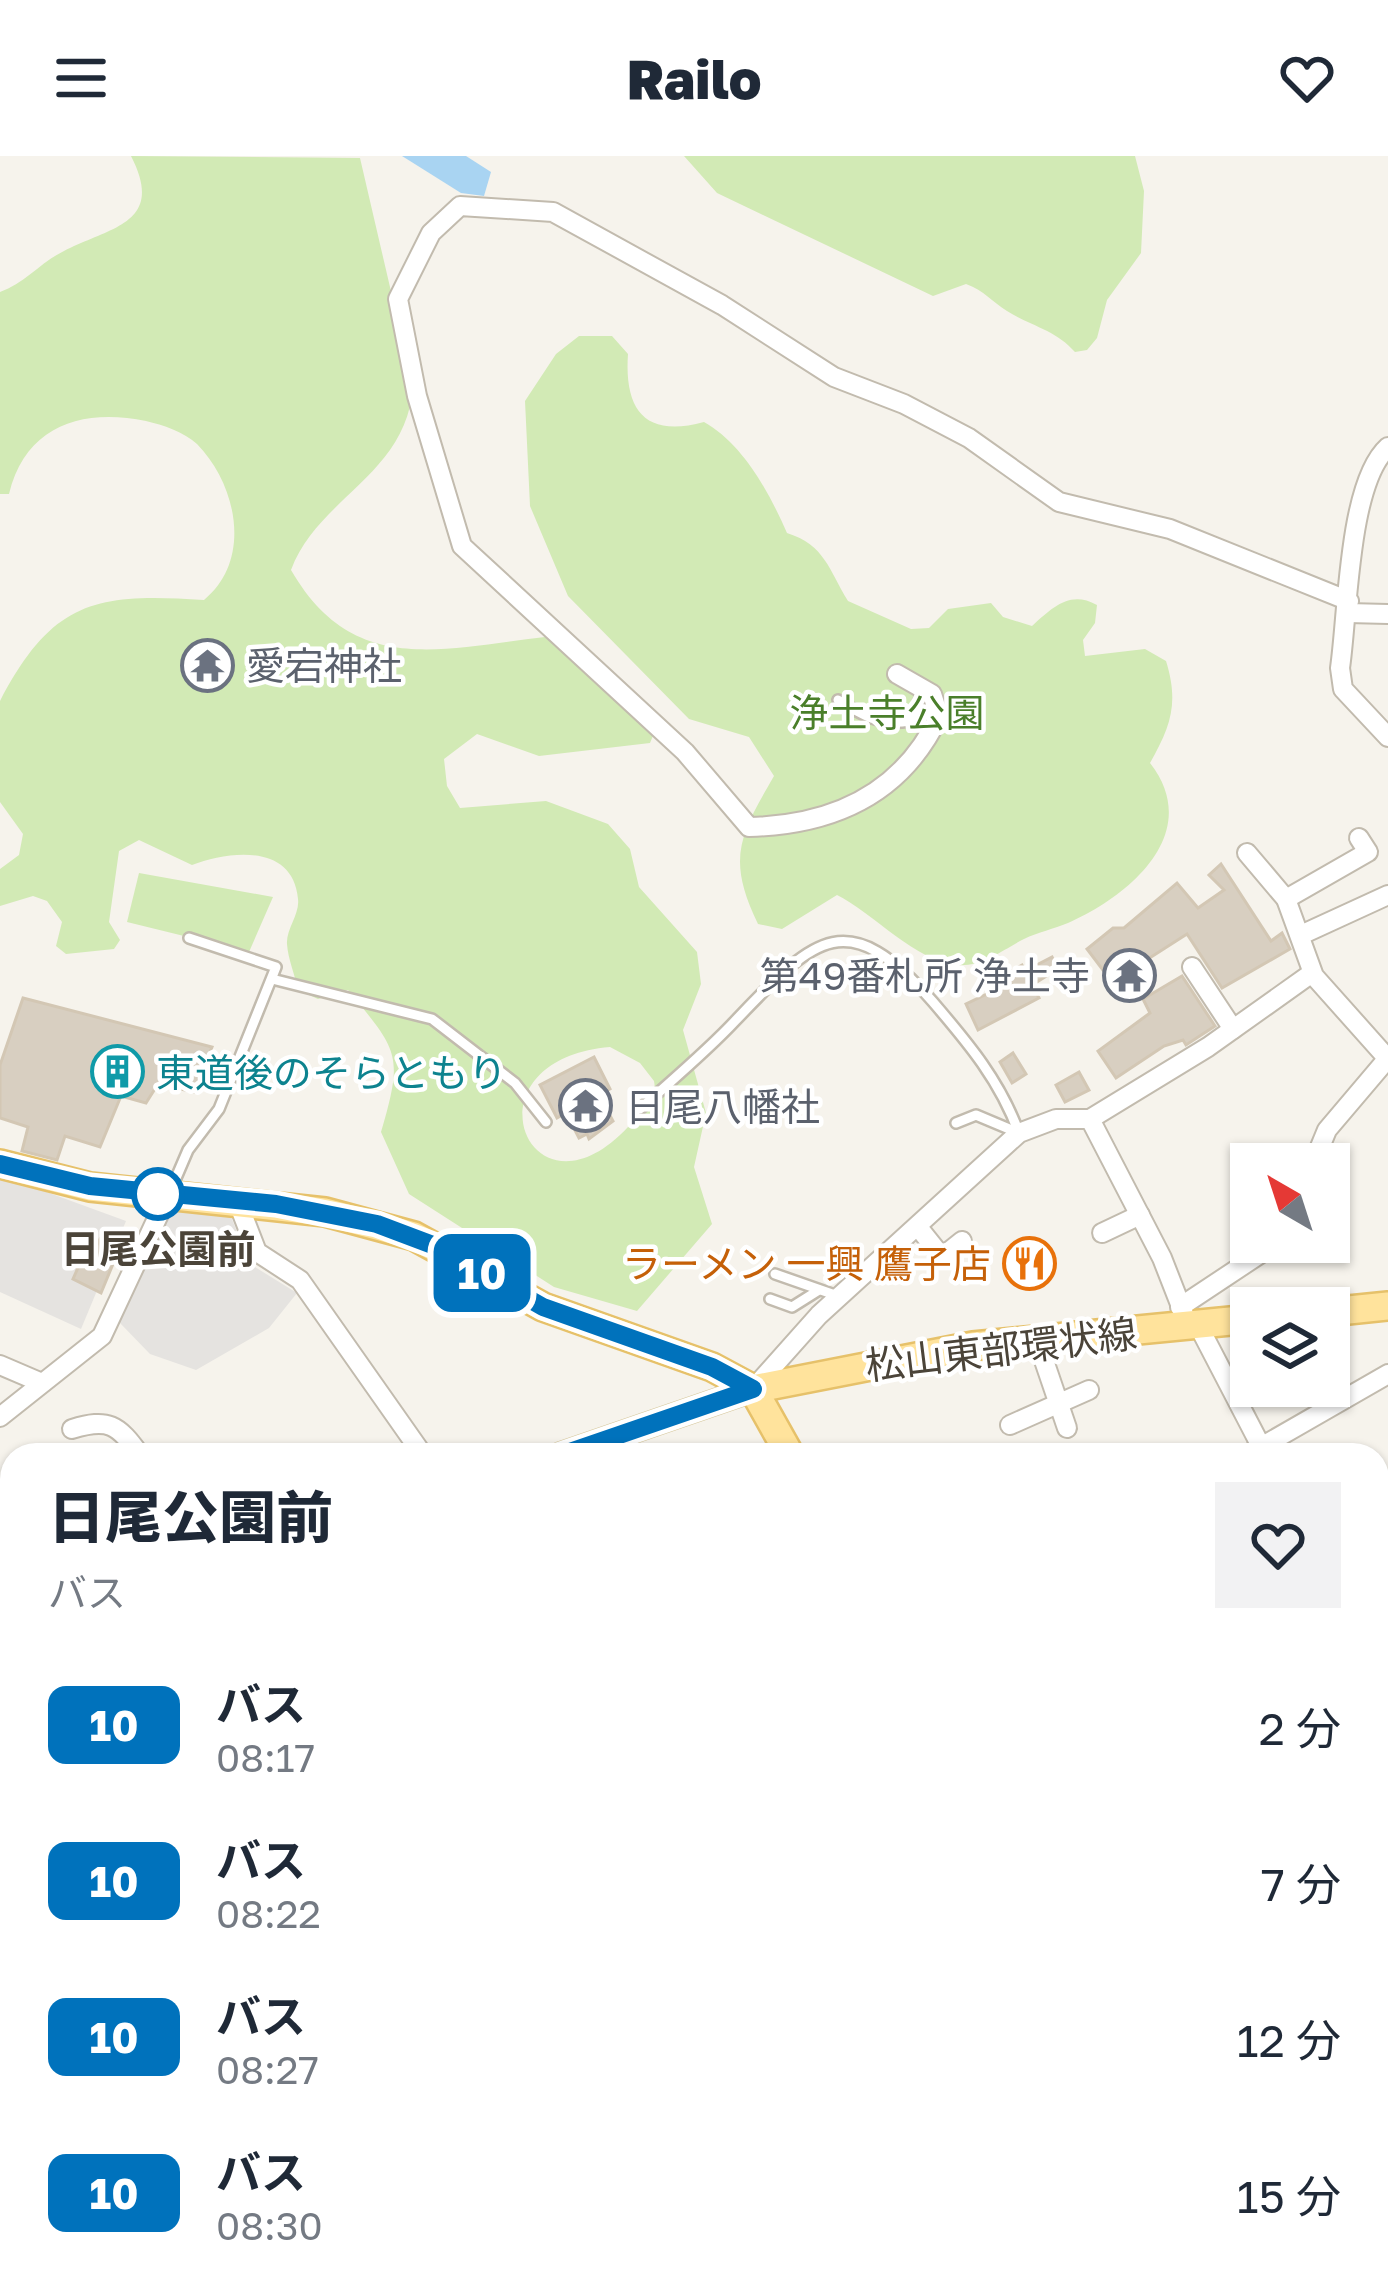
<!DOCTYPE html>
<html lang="ja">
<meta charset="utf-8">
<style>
:root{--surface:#fff;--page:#f2f2f3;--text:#1f2937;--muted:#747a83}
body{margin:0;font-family:"Golos Text","Noto Sans JP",sans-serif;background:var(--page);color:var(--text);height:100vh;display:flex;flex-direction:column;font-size:45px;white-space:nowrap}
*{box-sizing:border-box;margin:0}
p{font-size:39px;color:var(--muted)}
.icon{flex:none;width:66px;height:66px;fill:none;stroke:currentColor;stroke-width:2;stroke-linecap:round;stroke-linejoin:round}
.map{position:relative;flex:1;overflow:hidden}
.drawer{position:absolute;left:0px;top:1287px;width:1389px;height:852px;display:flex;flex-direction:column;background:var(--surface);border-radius:36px 36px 0 0;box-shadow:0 3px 9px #0004}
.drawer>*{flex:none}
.badge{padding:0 24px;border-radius:18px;font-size:42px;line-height:78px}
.needle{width:78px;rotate:321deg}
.buttons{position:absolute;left:1230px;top:987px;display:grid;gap:24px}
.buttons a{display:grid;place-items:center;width:120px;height:120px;border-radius:0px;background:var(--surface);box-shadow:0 3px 9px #0004;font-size:60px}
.map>.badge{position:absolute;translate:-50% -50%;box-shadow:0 0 0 6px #fff}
.round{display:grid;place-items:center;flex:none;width:126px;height:126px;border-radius:0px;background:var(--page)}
.head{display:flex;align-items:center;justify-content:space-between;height:204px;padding:0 48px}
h1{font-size:57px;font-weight:800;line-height:90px}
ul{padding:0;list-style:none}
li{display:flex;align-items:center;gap:36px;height:156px;padding:0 48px}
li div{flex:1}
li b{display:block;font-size:45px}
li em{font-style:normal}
li .badge{min-width:132px;font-weight:700;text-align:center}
header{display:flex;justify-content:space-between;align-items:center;height:156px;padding:0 48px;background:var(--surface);font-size:54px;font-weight:800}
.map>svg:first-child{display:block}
.green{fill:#d2eab5;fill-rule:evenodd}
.parking{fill:#e5e3e0}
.water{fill:#a9d4f2}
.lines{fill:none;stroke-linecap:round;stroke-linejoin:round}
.river{stroke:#a9d4f2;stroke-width:33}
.building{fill:#d8cfc1;stroke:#d3c7b4;stroke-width:3}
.lane-casing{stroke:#c2bbae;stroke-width:14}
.street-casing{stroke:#c2bbae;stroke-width:22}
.secondary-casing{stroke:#d6c79b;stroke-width:28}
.primary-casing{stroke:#e6c16a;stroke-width:32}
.lane{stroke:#fff;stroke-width:9}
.street{stroke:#fff;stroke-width:18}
.secondary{stroke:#fff3cd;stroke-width:24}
.primary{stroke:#ffe39c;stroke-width:27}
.rail{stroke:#9a9a9a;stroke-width:6;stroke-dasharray:15 15;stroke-linecap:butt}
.line-casing{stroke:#fff;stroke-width:27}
.line{stroke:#0072bc;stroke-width:18}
.stop-dot{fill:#fff;stroke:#0072bc;stroke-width:6}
.labels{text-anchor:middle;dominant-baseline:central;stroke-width:9;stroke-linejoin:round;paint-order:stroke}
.worship-label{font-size:39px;fill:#5b616d;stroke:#fff;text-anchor:start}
.park-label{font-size:39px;fill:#4a7f2a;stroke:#fff}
.culture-label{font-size:39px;fill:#0d838f;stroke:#fff;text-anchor:start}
.stop-label{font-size:39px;font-weight:bold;fill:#4b4439;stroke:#fff}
.food-label{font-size:39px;fill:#c56008;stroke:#fff;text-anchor:end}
.street-label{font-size:39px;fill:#4b4439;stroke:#fff}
</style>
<header><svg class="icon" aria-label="menu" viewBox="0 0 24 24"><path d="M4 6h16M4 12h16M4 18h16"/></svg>Railo<svg class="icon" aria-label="heart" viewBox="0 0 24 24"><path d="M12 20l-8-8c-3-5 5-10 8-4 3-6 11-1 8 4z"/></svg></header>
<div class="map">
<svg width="1388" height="2139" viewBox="0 0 1388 2139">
<rect width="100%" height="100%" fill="#f6f3ec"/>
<g class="green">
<path d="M131,0L360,2L413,230C407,319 318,341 291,414C353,521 440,493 545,481L657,570L650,587L539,600L477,578L444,603L447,630L460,652L546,645L608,668L630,693L639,731L697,796L701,828L683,874L706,957L694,1011L712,1068L637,1155L554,1131L409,1038L381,976C404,898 398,895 348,834L318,843L298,834C295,819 288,803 287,788C286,773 300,758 298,743C293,687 229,695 192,709L139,684L119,695L109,766L120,784L114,793L66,798L56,790L62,766L47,745L33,740L0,750V713L19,699L23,678L0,646V545C53,443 98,437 204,444C252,405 238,330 197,288C184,276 163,269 146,265C84,252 26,268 9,338H0V136C25,127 41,106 64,95C110,71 166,68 131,0ZM610,891L640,907L654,925C658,945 642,957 628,971C529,1077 459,904 610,891Z"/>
<path d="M684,0H1135L1144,35L1141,97L1107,144L1097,182L1087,194L1075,196C1056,174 1031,170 1007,155C991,145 985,135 966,128L933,140L717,37Z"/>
<path d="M579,180H612L628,198C624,255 646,282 704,266C743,288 769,336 787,377C825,389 829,414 848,445L911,473L929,472L948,453L991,447L1003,461L1032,470C1053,451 1070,434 1097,449L1095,467L1083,484L1085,500L1145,493L1166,505C1179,547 1171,570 1150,607C1204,676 1131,739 1068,767C1054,773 1038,776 1024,783C1002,794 983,811 956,809C919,807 871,756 837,739L782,773L758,768C726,702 740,679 774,620L749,581L689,563L568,440L530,350L525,245L556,198Z"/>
<polygon points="139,717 273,741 249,796 127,766"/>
</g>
<g class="parking">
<polygon points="0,1019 126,1065 81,1173 0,1136"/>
<polygon points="171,1050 229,1056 250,1108 297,1137 269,1172 196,1214 150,1198 119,1166"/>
<polygon points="506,2127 587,2127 594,2139 491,2139"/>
</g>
<polygon class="water" points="402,0 466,0 491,16 484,40 461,37"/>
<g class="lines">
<g class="river">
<polyline points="1377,1387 1388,1381"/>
<polyline points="869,2139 886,2127"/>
</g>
</g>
<g class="building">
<polygon points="1221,708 1271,785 1282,777 1290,793 1222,832 1187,778 1112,826 1087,793 1113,772 1124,772 1177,727 1198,752 1224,734 1209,719"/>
<polygon points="1052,801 1058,813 1032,829 1039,842 978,874 966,848 993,835 989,828 1022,809 1025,815"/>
<polygon points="1182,820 1215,870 1186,889 1183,884 1164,890 1116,922 1098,895 1150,857 1143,843"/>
<polygon points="23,842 212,891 194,936 158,928 146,947 121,940 100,991 65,980 57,1004 22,995 28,971 0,962 0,909"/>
<polygon points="1013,897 1026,918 1012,927 1000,906"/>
<polygon points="594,901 610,933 599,939 613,965 589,983 587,978 579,982 566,957 557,962 540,929"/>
<polygon points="1079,916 1089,934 1065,946 1056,929"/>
<polygon points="100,1083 120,1091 101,1137 73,1123 85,1096 91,1101"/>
</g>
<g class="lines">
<defs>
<g id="lane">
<path d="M838,544C862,559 880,570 909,565L925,533"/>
<polyline points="272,823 432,863 515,927 546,966"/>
<path d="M640,953C672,924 706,896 735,865C813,784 845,745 933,846C969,888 1000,925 1019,977"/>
<polyline points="956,967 976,959 1019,977"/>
<polyline points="170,1036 188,994 219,953 276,811 189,782"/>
<polyline points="775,1118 838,1140"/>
<polyline points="770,1143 792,1151 819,1134"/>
</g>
<g id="street">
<path d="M1388,291C1348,327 1348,458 1340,512L1343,533L1388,581"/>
<polyline points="1348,457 1388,458"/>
<path d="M897,518L932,538L939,560C902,638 833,669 749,671L685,596L462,390L417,240L398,143L431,77L460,50L553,56L722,149L834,221L904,248L969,282L1059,346L1170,373L1349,445"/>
<polyline points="1247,697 1286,743 1314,820 1388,903"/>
<polyline points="1286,743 1368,696 1359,682"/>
<polyline points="1303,778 1388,739"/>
<polyline points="1192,811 1233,873"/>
<polyline points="1090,963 1162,1102 1189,1171"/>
<polyline points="1313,1008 1327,974 1388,902"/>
<polyline points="238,1047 257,1096 300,1124 423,1299"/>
<polyline points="918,1071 942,1101 962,1085"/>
<polyline points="1102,1077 1140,1059"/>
<polyline points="1180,1151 1278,1086"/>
<polyline points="1198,1169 1265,1298"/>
<polyline points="1037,1184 1067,1272"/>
<polyline points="0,1209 42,1227"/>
<polyline points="753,1233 819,1159 1019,977 1056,963 1090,963 1208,891 1312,817"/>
<polyline points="0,1261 102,1180 168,1039"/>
<polyline points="1010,1269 1089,1234"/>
<path d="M72,1273C108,1262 118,1268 140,1299"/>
<polyline points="1247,1299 1388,1218"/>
<polyline points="1377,1471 1388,1463"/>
<polyline points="1377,1516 1388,1534"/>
<polyline points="1380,1689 1388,1686"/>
<polyline points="0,1717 12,1713"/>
<polyline points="1377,1720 1388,1748"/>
<polyline points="1377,1766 1388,1761"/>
<polyline points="0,1859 12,1851"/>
<polyline points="1377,1863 1388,1884"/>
<polyline points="0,1909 12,1924"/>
<polyline points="1377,1936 1388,1931"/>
<polyline points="0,1979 12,1998"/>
<polyline points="1377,1981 1388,1977"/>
<polyline points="0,2090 12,2085"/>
<polyline points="124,2127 134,2139"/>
<polyline points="600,2127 608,2139"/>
<polyline points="1015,2127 1017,2129"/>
<polyline points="1059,2130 1065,2139"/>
<polyline points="237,2139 249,2127"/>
<polyline points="403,2139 420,2127"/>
<polyline points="750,2139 758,2127"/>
</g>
<g id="secondary">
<polyline points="561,1299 753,1233"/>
<polyline points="0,1407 12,1405"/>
</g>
<g id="primary">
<polyline points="0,1008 90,1031 325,1056 414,1080 543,1151 712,1211 753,1233 790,1299"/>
<polyline points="1329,1156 1388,1150"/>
<polyline points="753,1233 973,1190 1251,1163"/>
<polyline points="1275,2127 1282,2139"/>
</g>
</defs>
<use href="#lane" class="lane-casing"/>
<use href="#street" class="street-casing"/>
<use href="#secondary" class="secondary-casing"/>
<use href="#primary" class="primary-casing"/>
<use href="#lane" class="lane"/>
<use href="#street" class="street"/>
<use href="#secondary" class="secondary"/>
<use href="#primary" class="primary"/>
<g class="rail">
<polyline points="1377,1344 1388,1340"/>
<polyline points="0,1511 12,1512"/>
</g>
</g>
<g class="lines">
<defs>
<polyline id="line" points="0,1008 90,1030 276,1048 377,1068 438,1091 543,1151 712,1211 753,1233 561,1299"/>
</defs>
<use href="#line" class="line-casing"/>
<use href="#line" class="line"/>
</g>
<defs>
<symbol id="temple-ring" viewBox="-11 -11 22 22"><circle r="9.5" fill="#fff" stroke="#6b7280" stroke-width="1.5"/><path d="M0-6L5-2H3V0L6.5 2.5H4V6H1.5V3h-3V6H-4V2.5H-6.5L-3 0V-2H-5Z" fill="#6b7280"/></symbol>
<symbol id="building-ring" viewBox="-11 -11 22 22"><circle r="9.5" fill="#fff" stroke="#0f9aa8" stroke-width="1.5"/><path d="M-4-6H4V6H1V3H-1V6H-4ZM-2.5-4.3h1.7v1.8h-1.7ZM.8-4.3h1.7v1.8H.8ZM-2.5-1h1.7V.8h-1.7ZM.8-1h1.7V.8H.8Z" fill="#0f9aa8"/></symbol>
<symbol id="restaurant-ring" viewBox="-11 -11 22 22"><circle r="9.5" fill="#fff" stroke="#e8710a" stroke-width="1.5"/><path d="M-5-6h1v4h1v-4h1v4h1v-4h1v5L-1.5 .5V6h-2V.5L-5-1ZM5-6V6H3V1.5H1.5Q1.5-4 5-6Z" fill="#e8710a"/></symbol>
</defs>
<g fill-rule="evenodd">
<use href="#temple-ring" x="178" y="480" width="59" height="59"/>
<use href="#temple-ring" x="1100" y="790" width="59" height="59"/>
<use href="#building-ring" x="88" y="886" width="59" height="59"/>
<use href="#temple-ring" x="556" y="920" width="59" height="59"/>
<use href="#restaurant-ring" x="1000" y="1078" width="59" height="59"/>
</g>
<circle class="stop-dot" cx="158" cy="1038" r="24"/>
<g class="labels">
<g class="worship-label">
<text x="246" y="509">愛宕神社</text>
<text x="1090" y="819" text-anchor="end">第49番札所 浄土寺</text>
<text x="625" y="950">日尾八幡社</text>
</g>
<g class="park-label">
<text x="887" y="556">浄土寺公園</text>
</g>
<g class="culture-label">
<text x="156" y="916">東道後のそらともり</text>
</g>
<g class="stop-label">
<text x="158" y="1092">日尾公園前</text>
</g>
<g class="food-label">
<text x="991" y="1107">ラーメン 一興 鷹子店</text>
</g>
<g class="street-label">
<text transform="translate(1001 1193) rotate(-7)">松山東部環状線</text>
</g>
</g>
</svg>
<div class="buttons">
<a><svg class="needle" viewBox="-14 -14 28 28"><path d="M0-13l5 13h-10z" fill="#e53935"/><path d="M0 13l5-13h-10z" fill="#747a83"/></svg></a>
<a><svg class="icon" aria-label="layers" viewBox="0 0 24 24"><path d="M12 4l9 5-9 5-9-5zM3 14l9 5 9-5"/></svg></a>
</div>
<b class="badge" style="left:482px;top:1117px;background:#0072bc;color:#fff">10</b>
<section class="drawer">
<div class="head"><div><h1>日尾公園前</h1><p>バス</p></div><a class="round"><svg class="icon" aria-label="heart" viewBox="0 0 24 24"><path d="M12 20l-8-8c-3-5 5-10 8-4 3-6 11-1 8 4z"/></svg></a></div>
<ul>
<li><span class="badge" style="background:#0072bc;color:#fff">10</span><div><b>バス</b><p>08:17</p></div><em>2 分</em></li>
<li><span class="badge" style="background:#0072bc;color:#fff">10</span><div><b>バス</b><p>08:22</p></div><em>7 分</em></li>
<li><span class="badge" style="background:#0072bc;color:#fff">10</span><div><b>バス</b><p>08:27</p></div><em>12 分</em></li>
<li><span class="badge" style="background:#0072bc;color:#fff">10</span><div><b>バス</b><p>08:30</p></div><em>15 分</em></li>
</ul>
</section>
</div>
